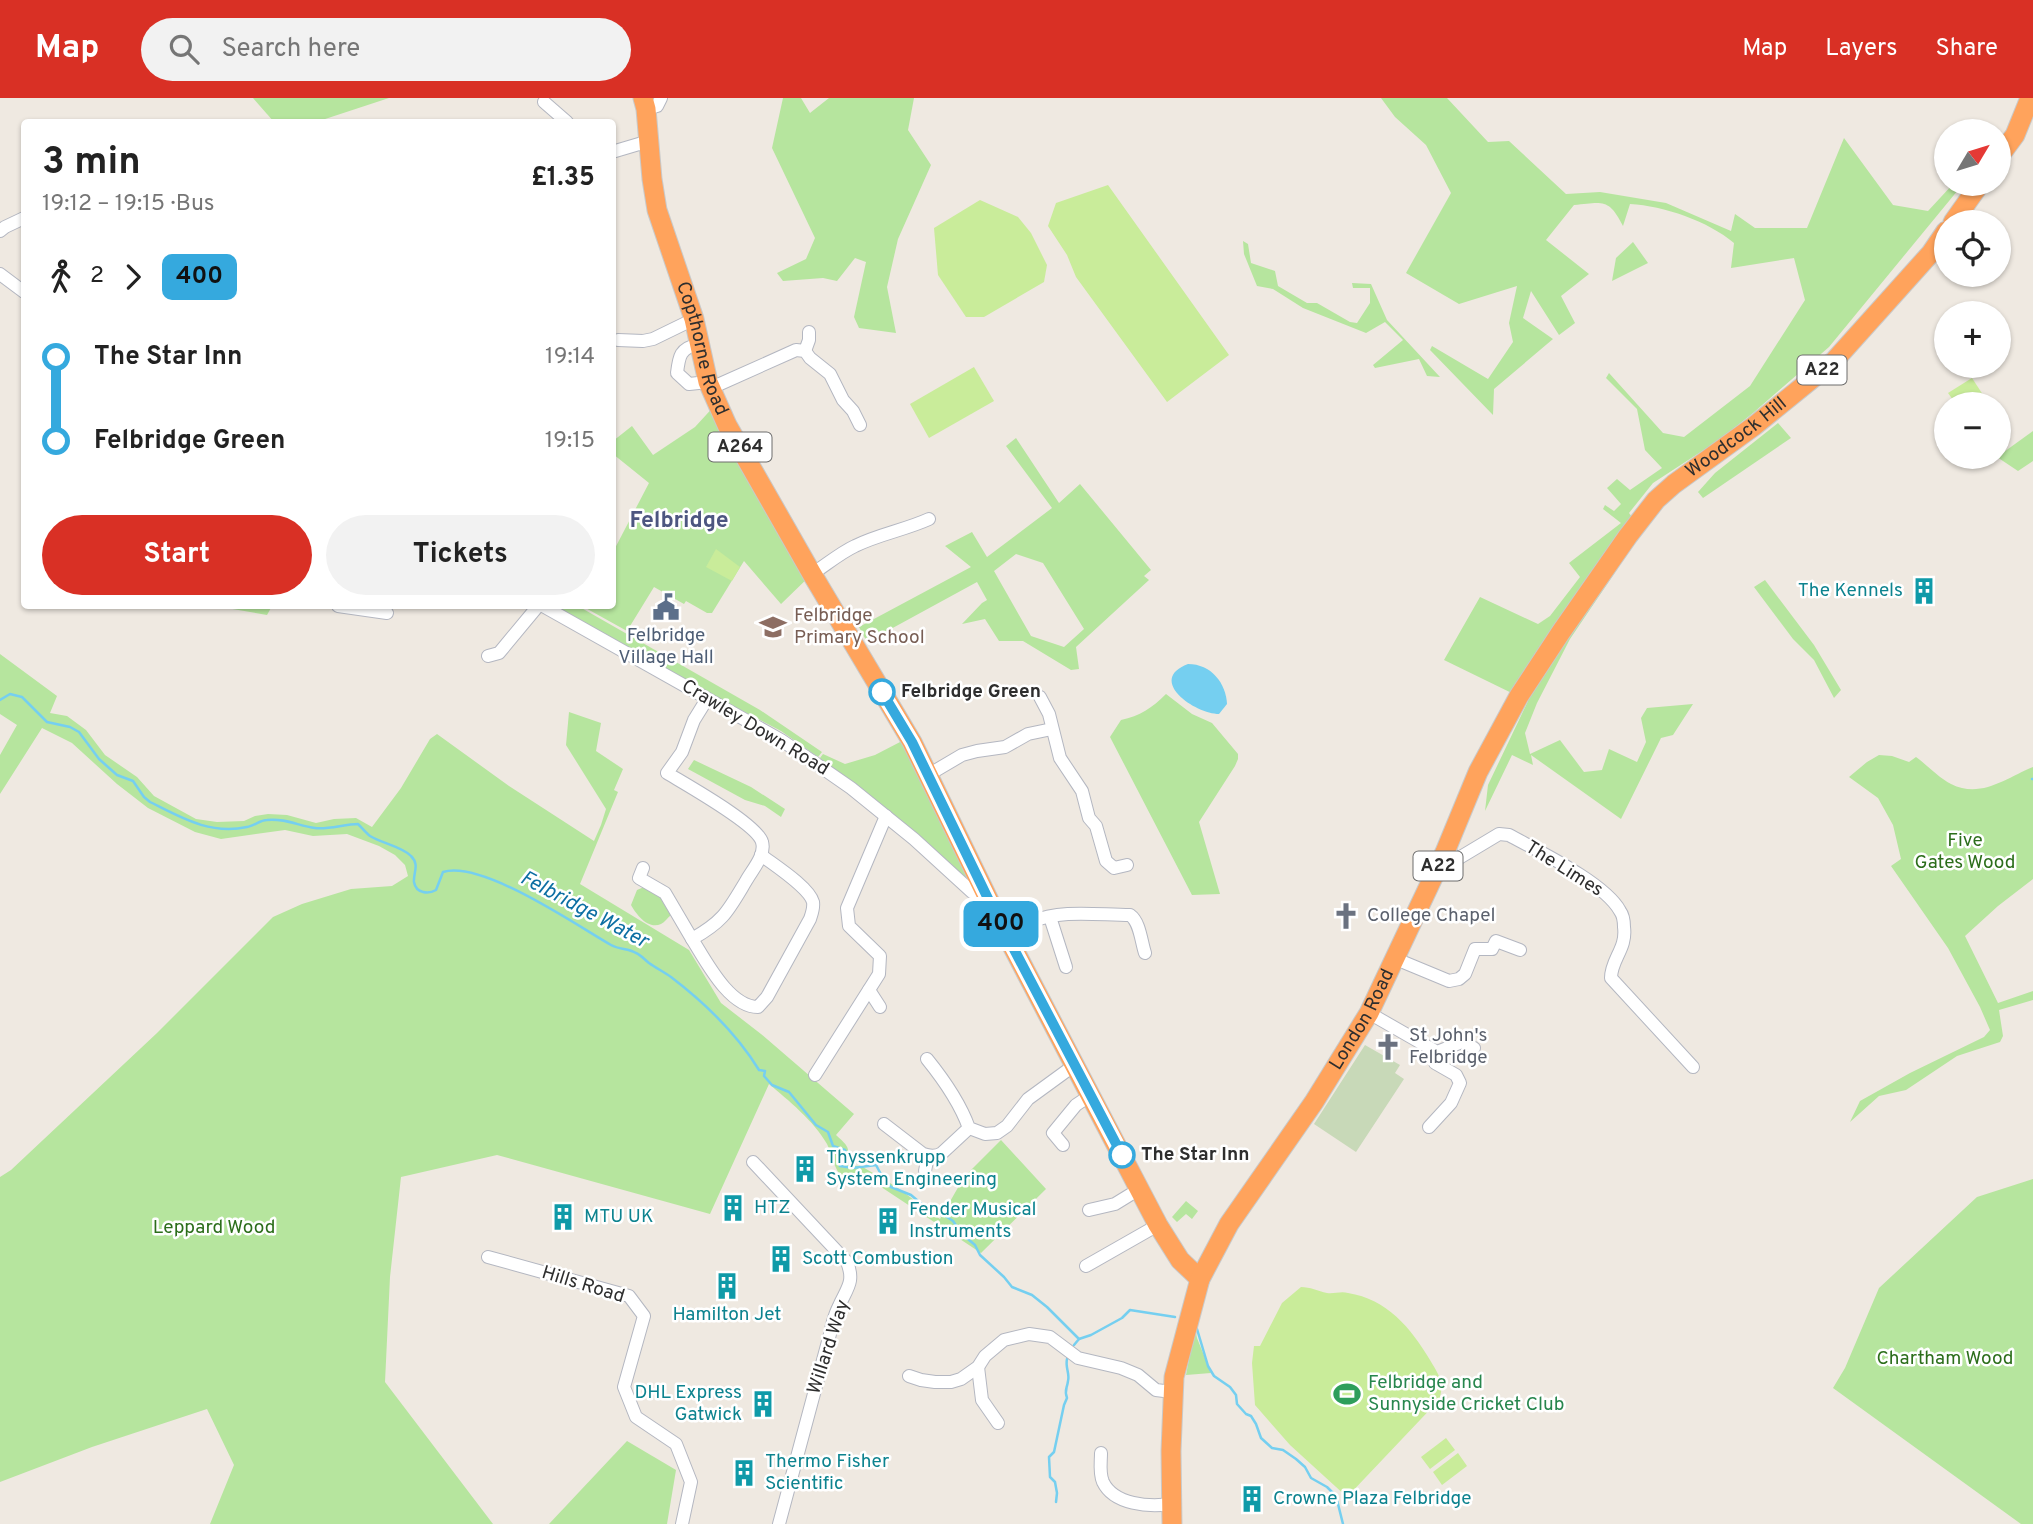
<!DOCTYPE html>
<meta charset="utf-8">
<style>
:root{--surface:#fff;--page:#f2f2f2;--text:#222;--muted:#767676;--accent:#d93025}
body{margin:0;font-family:Overpass,sans-serif;background:var(--page);color:var(--text);height:100vh;display:flex;flex-direction:column;font-size:26px;white-space:nowrap}
*{box-sizing:border-box;margin:0}
p{font-size:23px;color:var(--muted)}
.icon{flex:none;width:38px;height:38px;fill:none;stroke:currentColor;stroke-width:2;stroke-linecap:round;stroke-linejoin:round}
.map{position:relative;flex:1;overflow:hidden}
.panel{position:absolute;left:21px;top:21px;width:595px;height:490px;display:flex;flex-direction:column;background:var(--surface);border-radius:7px;box-shadow:0 2px 5px #0004}
.panel>*{flex:none}
.badge{padding:0 14px;border-radius:10px;font-size:24px;line-height:46px}
.needle{width:46px;rotate:52deg}
.tools{position:absolute;left:1934px;top:21px;display:grid;gap:14px}
.tools a{display:grid;place-items:center;width:77px;height:77px;border-radius:50%;background:var(--surface);box-shadow:0 2px 5px #0004;font-size:35px}
.map>.badge{position:absolute;translate:-50% -50%;box-shadow:0 0 0 4px #fff}
.legs{display:flex;align-items:center;gap:10px;height:77px;padding:0 21px;font-size:23px}
.legs p{margin-inline-start:auto}
.overview{display:flex;align-items:center;justify-content:space-between;height:119px;padding:0 21px}
h1{font-size:38px;font-weight:700;line-height:52px}
.cta{display:flex;gap:14px;margin-top:auto;padding:14px 21px}
.cta a{flex:1;height:80px;border-radius:42px;background:var(--accent);color:#fff;font-size:28px;font-weight:700;line-height:80px;text-align:center}
.cta a+a{background:var(--page);color:var(--text)}
ul{padding:0 21px;list-style:none}
li{display:flex;align-items:center;gap:24px;height:84px;font-size:26px}
li i{display:grid;place-items:center;width:10px;height:100%;margin:0 9px;background:currentColor}
li i::after{content:'';width:18px;height:18px;margin:-9px;border:5px solid;border-radius:50%;background:var(--surface)}
li p{margin-inline-start:auto}
li:first-child i{background:linear-gradient(#0000 50%,currentColor 0)}
li:last-child i{background:linear-gradient(currentColor 50%,#0000 0)}
header{display:flex;align-items:center;gap:42px;box-sizing:border-box;height:98px;padding:0 35px;background:var(--accent);color:#fff}
header strong{font-size:33px}
nav{display:flex;gap:38px;margin-inline-start:auto;font-size:24px}
.search{width:490px;height:63px;background:var(--page);display:flex;align-items:center;gap:18px;box-sizing:border-box;padding:0 24px;border-radius:38px;color:var(--muted);font-size:26px}
.map>svg:first-child{display:block}
.green{fill:#b6e59e;fill-rule:evenodd}
.cemetery{fill:#c8d9b8}
.pitch{fill:#c9ec9a}
.water{fill:#75cff0}
.lines{fill:none;stroke-linecap:round;stroke-linejoin:round}
.stream{stroke:#75cff0;stroke-width:2.5}
.minor-casing{stroke:#b4b7c1;stroke-width:14}
.highway-casing{stroke:#c9c9c9;stroke-width:21}
.minor{stroke:#fff;stroke-width:12}
.highway{stroke:#ffa35c;stroke-width:19}
.line-1-casing{stroke:#fff;stroke-width:16}
.line-1{stroke:#35a9de;stroke-width:10}
.stop-1-dot{fill:#fff;stroke:#35a9de;stroke-width:3.5}
.labels{text-anchor:middle;dominant-baseline:central;stroke-width:5;stroke-linejoin:round;paint-order:stroke}
.shield{fill:#fff;stroke:#6d6d6d;stroke-width:2}
.shield-label{font-size:18px;font-weight:bold;fill:#2e2e2e}
.street-label{font-size:19px;fill:#2e2e2e;stroke:#fff}
.culture-label{font-size:19px;fill:#0d838f;stroke:#fff;text-anchor:start}
.education-label{font-size:19px;fill:#785e54;stroke:#fff;text-anchor:start}
.service-label{font-size:19px;fill:#4e5e75;stroke:#fff}
.stop-label{font-size:19px;font-weight:bold;fill:#2e2e2e;stroke:#fff;text-anchor:start}
.park-label{font-size:19px;fill:#2c6e1b;stroke:#fff}
.worship-label{font-size:19px;fill:#5b616d;stroke:#fff;text-anchor:start}
.leisure-label{font-size:19px;fill:#27864d;stroke:#fff;text-anchor:start}
.water-label{font-size:21px;font-style:italic;fill:#0d6fa3;stroke:#fff}
.quarter-label{font-size:23px;font-weight:bold;fill:#4d5680;stroke:#fff}
</style>
<header>
<strong>Map</strong>
<div class="search"><svg class="icon" aria-label="search" viewBox="0 0 24 24"><circle cx="10" cy="10" r="6"/><path d="M15 15l6 6"/></svg>Search here</div>
<nav><a>Map</a><a>Layers</a><a>Share</a></nav>
</header>
<div class="map">
<svg width="2033" height="1426" viewBox="0 0 2033 1426">
<rect width="100%" height="100%" fill="#efe9e1"/>
<g class="green">
<polygon points="253,0 389,0 316,24 274,24"/>
<polygon points="783,0 801,0 810,15 829,0 914,0 908,32 931,67 898,141 887,189 896,235 859,230 854,219 866,164 855,160 837,183 823,180 783,183 777,175 806,161 815,140 772,50"/>
<path d="M1381,0H1447L1488,44L1509,43L1566,96L1600,94L1666,105L1731,133L1735,116L1755,130H1807L1844,40L1893,107L1928,113L1953,86H1963L1829,249L1753,315L1719,342L1653,385L1629,415L1632,419L1608,457L1618,470L1570,541L1537,605L1525,635L1530,656L1560,642L1584,674L1602,672L1609,651L1637,664L1646,644L1641,620L1647,610L1693,606L1673,637L1661,640L1621,721L1531,657L1533,667L1512,657L1485,713L1488,687L1528,603L1444,562L1480,499L1538,526L1550,518L1580,479L1569,465L1621,425L1603,411L1605,407L1614,413L1621,406L1607,390L1617,381L1630,392L1662,370L1645,352L1637,311L1606,280L1609,275L1663,335L1684,339L1750,288L1805,202L1794,160L1731,170L1734,145C1708,123 1664,108 1630,106L1623,128C1609,100 1603,104 1574,107L1546,142L1589,176L1561,198L1575,225L1559,237L1531,193L1523,220L1553,241L1494,291L1493,317L1430,252L1432,248L1488,281L1513,244L1509,225L1517,188L1459,206L1406,175L1451,95L1426,47L1395,19Z"/>
<polygon points="1243,143 1248,146 1251,165 1275,173 1278,188 1307,205 1317,205 1350,224 1357,225 1370,205 1370,190 1353,190 1352,185 1371,186 1387,222 1440,279 1427,278 1419,261 1375,270 1373,267 1403,242 1385,224 1366,235 1303,210 1273,191 1257,188 1244,156"/>
<polygon points="1633,144 1648,165 1612,183 1616,160"/>
<polygon points="717,305 812,476 781,506 744,463 712,515 707,515 686,503 684,506 654,489 627,533 582,508 612,508 613,454 649,385 613,356 613,343 632,328 653,357 695,329"/>
<polygon points="1778,325 1791,340 1703,400 1698,394 1715,375"/>
<polygon points="2033,333 2033,363 2018,373 1997,359"/>
<path d="M1016,340L1059,405L1080,386L1151,472L1144,478L1149,482L1076,549L1079,571L1071,572L1023,543H999L985,521L962,526L982,505L987,502L977,484L867,544L859,529L971,469L945,448L972,434L987,459L1052,410L1006,348ZM1016,456L1043,465L1084,531L1064,549L1031,538L994,473Z"/>
<polygon points="1765,482 1814,547 1841,592 1834,600 1814,562 1793,541 1754,489"/>
<polygon points="215,508 272,508 267,517"/>
<polygon points="556,508 578,508 760,612 822,654 818,659 781,633 737,610 733,611"/>
<path d="M0,556L57,598L50,615L67,618L86,632L105,657L137,679L154,698L196,721L217,724L244,723L255,718L268,716L287,717L316,725L334,721L356,720L372,729L401,690L430,641L437,636L509,688L594,743L601,727L606,711L566,647L569,614L601,625L596,653L623,671L614,692L618,694L580,786L689,852L721,905L761,936L854,1016L836,1037C849,1049 851,1050 845,1067L861,1068L895,1088L940,1121L964,1079L1001,1042L1046,1091L981,1155L863,1077L843,1080C833,1070 833,1058 827,1046C814,1023 788,1002 769,986L710,1116L497,1057L401,1079L390,1179L385,1284L493,1426H210L234,1367L207,1311L92,1349L0,1384V1079L11,1072L157,935L273,819L302,806L351,791L392,788L408,778L405,767L395,757L379,748L347,736L313,738L285,732L221,741L195,734L148,710L117,686L72,645L42,630L0,696V657L17,627L0,616Z"/>
<path d="M1166,596L1192,616L1212,625L1238,656V661L1235,668L1199,724L1220,796L1192,797L1110,639L1121,622C1140,618 1152,610 1166,596Z"/>
<polygon points="902,643 973,779 969,785 915,737 820,660 823,656 845,666 875,657"/>
<path d="M1879,657L1892,658L1909,664L1916,659C1927,667 1939,680 1951,686C1981,701 2006,680 2033,669V781L1998,808L1965,838L1998,905L2033,893V902L1999,912L2003,938L2000,944L1957,958L1906,992L1879,998L1850,1024L1860,1003L1910,975L1984,939L1990,932L1980,909L1948,850L1891,768L1901,761L1893,727L1878,700L1849,679L1867,664Z"/>
<polygon points="694,662 751,689 785,711 781,719 765,708 745,702 688,671"/>
<path d="M644,789L661,799L671,817C667,820 665,824 661,826C648,832 636,816 631,807L637,792Z"/>
<polygon points="2033,1081 2033,1426 2021,1426 1833,1290 1845,1270 1879,1190 1977,1099"/>
<polygon points="1186,1103 1198,1113 1192,1121 1186,1116 1177,1124 1172,1119"/>
<polygon points="1195,1230 1197,1240 1211,1275 1186,1277"/>
<polygon points="627,1343 676,1372 667,1426 549,1426"/>
</g>
<polygon class="cemetery" points="1365,947 1400,967 1395,975 1404,981 1356,1054 1314,1026"/>
<g class="pitch">
<polygon points="1108,87 1229,257 1167,304 1076,179 1067,157 1048,128 1056,105"/>
<polygon points="980,102 1018,119 1031,135 1047,167 1044,184 984,219 966,219 938,177 934,130"/>
<polygon points="974,269 994,303 929,340 910,306"/>
<polygon points="1972,280 1989,306 1956,306 1948,295"/>
<polygon points="716,451 740,469 732,483 706,469"/>
<path d="M1301,1189C1310,1189 1318,1193 1327,1195C1334,1196 1341,1193 1348,1195C1387,1201 1411,1230 1430,1262C1439,1277 1445,1285 1439,1302L1347,1399L1290,1347L1255,1307L1252,1265L1254,1248H1260L1282,1205Z"/>
<polygon points="1446,1340 1455,1352 1430,1371 1421,1359"/>
<polygon points="1458,1355 1467,1368 1442,1387 1433,1374"/>
</g>
<path class="water" d="M1188,566C1211,566 1226,585 1227,606L1219,616C1195,616 1146,582 1188,566Z"/>
<g class="lines">
<g class="stream">
<path d="M0,602L10,596L22,599L47,624L70,629L79,634L99,661L117,677L133,683L144,699L150,704C182,720 210,737 247,729C254,728 260,722 267,722C285,720 299,728 315,730C327,732 345,726 358,726C362,730 366,735 370,738C381,745 403,749 411,758C420,767 413,775 414,784C416,796 429,796 436,792L443,774C482,762 576,827 611,847C620,852 628,850 636,855C641,857 645,862 649,865C656,870 664,874 671,879C705,905 737,936 759,972L765,973L764,978L772,987L789,994L816,1027L828,1034L833,1048L845,1052L847,1056L839,1065L840,1068L853,1070L876,1067L884,1082L891,1089L911,1097L931,1114L944,1117L953,1123L962,1136L975,1147L980,1157L1004,1179L1012,1189L1032,1197L1047,1209L1079,1241L1074,1247"/>
<polyline points="2032,681 2033,681"/>
<polyline points="1197,1231 1208,1268 1214,1278 1230,1289 1236,1297 1237,1306 1246,1316 1251,1318 1256,1326 1261,1340 1272,1350 1283,1352 1296,1361 1305,1369 1311,1380 1327,1389 1336,1398 1343,1426"/>
<polyline points="1079,1241 1091,1237 1122,1220 1130,1212 1175,1219"/>
<path d="M1056,1404L1057,1395L1055,1384L1050,1379L1049,1359L1054,1354L1064,1307L1067,1300C1064,1292 1067,1291 1068,1283C1070,1276 1065,1269 1067,1261"/>
</g>
<defs>
<g id="minor">
<polyline points="544,4 567,24"/>
<polyline points="646,11 657,8 661,0"/>
<polyline points="612,54 649,43"/>
<polyline points="0,133 5,129 24,120"/>
<polyline points="0,176 24,194"/>
<polyline points="618,242 643,243 653,241 694,221"/>
<path d="M699,246C680,250 679,258 677,275L689,286L708,284"/>
<polyline points="805,253 809,242 809,234"/>
<polyline points="711,290 796,252 805,253 810,260 830,276 843,302 853,313 860,327"/>
<path d="M812,476C826,467 840,455 855,448C879,436 905,432 929,421"/>
<polyline points="338,508 387,515"/>
<polyline points="543,508 781,642 815,665 851,690 914,741 972,794 978,796 985,794"/>
<polyline points="488,558 499,555 538,508"/>
<polyline points="1040,599 1049,616 1060,660 1082,693 1089,720 1096,728 1106,763 1114,770 1127,767"/>
<polyline points="928,677 962,657 977,653 1005,649 1028,636 1052,631"/>
<path d="M1445,754L1459,760L1499,736L1509,737C1538,753 1605,785 1620,813C1623,817 1624,824 1624,829C1627,851 1611,861 1611,880L1693,969"/>
<path d="M643,770L639,780L665,795L692,841C724,823 728,813 746,783C752,772 766,757 762,744C757,726 685,686 667,675L682,654L694,622L707,601"/>
<polyline points="1050,819 1066,869"/>
<path d="M1007,839C1015,834 1023,827 1031,824C1062,811 1097,817 1130,817C1140,824 1141,843 1145,855"/>
<path d="M692,841C706,863 729,909 758,909L767,899L810,821C812,815 814,810 813,804C809,789 774,767 761,757"/>
<polyline points="1396,861 1449,883 1459,881 1465,876 1475,851 1492,851 1496,843 1520,852"/>
<polyline points="869,892 880,909"/>
<polyline points="1369,915 1437,954 1462,944 1474,950"/>
<path d="M927,961C944,982 960,1005 969,1030L985,1036L997,1035L1007,1028L1028,1001L1076,966"/>
<polyline points="815,977 879,876 880,858 849,828 847,810 886,718"/>
<path d="M884,1026L923,1056C929,1058 936,1059 942,1055L969,1030"/>
<polyline points="1429,1029 1451,1005 1460,985 1456,977 1435,965 1434,960 1437,954"/>
<polyline points="1063,1047 1053,1035 1076,1007 1091,997"/>
<path d="M753,1064L847,1164C855,1184 847,1190 839,1208C835,1216 832,1226 830,1236L779,1426"/>
<polyline points="925,1073 928,1058"/>
<polyline points="1089,1112 1115,1106 1141,1090"/>
<polyline points="488,1159 629,1198 644,1218 624,1289 636,1319 676,1346 691,1384 682,1426"/>
<polyline points="1086,1168 1158,1127"/>
<polyline points="978,1269 982,1302 998,1325"/>
<polyline points="909,1278 921,1282 935,1284 951,1284 961,1281 978,1269 985,1258 1004,1242 1029,1236 1050,1239 1078,1260 1121,1270 1138,1277 1156,1292 1172,1294"/>
<path d="M1101,1355C1101,1364 1099,1375 1103,1384C1114,1407 1149,1409 1171,1406"/>
</g>
<g id="highway">
<path id="s1" d="M643,0L646,11L652,81L657,112L694,221L708,284L727,327L812,476L912,644L996,817L1158,1127L1180,1162L1200,1181"/>
<polyline points="1998,60 2015,37 2030,0"/>
<polyline points="1953,124 1980,86"/>
<path id="s2" d="M1172,1426L1171,1353L1174,1279L1200,1181L1229,1126L1314,1004L1369,915L1445,754L1478,674L1519,598L1561,534L1628,438L1656,402L1674,386L1754,328L1834,263L1931,155L1946,133"/>
</g>
</defs>
<use href="#minor" class="minor-casing"/>
<use href="#highway" class="highway-casing"/>
<use href="#minor" class="minor"/>
<use href="#highway" class="highway"/>
</g>
<g class="lines">
<defs>
<polyline id="line-1" points="882,594 912,644 996,817 1122,1057"/>
</defs>
<use href="#line-1" class="line-1-casing"/>
<use href="#line-1" class="line-1"/>
</g>
<defs>
<symbol id="building-bare" viewBox="-9 -9 18 18"><path d="M-4-6H4V6H1V3H-1V6H-4ZM-2.5-4.3h1.7v1.8h-1.7ZM.8-4.3h1.7v1.8H.8ZM-2.5-1h1.7V.8h-1.7ZM.8-1h1.7V.8H.8Z" fill="#0f9aa8" stroke="#fff" stroke-width="2.5" paint-order="stroke"/></symbol>
<symbol id="civic-bare" viewBox="-9 -9 18 18"><path d="M-.6-6.5H3V-4.5H.6V-3L4-1V1h2V6H-6V1h2V-1L-.6-3ZM-1.2 2.5V6h2.4V2.5Z" fill="#5c6f8a" stroke="#fff" stroke-width="2.5" paint-order="stroke"/></symbol>
<symbol id="school-bare" viewBox="-9 -9 18 18"><path d="M0-5L7-2L0 1L-7-2ZM-4 1L0 2.5L4 1V4Q0 6-4 4Z" fill="#8d6e63" stroke="#fff" stroke-width="2.5" paint-order="stroke"/></symbol>
<symbol id="church-bare" viewBox="-9 -9 18 18"><path d="M-1.2-6h2.4v3.5h3.3v2.4h-3.3V6h-2.4V-.1h-3.3v-2.4h3.3Z" fill="#6b7280" stroke="#fff" stroke-width="2.5" paint-order="stroke"/></symbol>
<symbol id="stadium-bare" viewBox="-9 -9 18 18"><path d="M0-5a6.5 5 0 1 0 0 10a6.5 5 0 1 0 0-10ZM-3.5-1.8h7v3.6h-7Z" fill="#2e9e5b" stroke="#fff" stroke-width="2.5" paint-order="stroke"/></symbol>
</defs>
<g fill-rule="evenodd">
<use href="#building-bare" x="1905" y="474" width="38" height="38"/>
<use href="#civic-bare" x="647" y="490" width="38" height="38"/>
<use href="#school-bare" x="754" y="510" width="38" height="38"/>
<use href="#church-bare" x="1327" y="799" width="38" height="38"/>
<use href="#church-bare" x="1369" y="930" width="38" height="38"/>
<use href="#building-bare" x="786" y="1052" width="38" height="38"/>
<use href="#building-bare" x="714" y="1091" width="38" height="38"/>
<use href="#building-bare" x="544" y="1100" width="38" height="38"/>
<use href="#building-bare" x="869" y="1104" width="38" height="38"/>
<use href="#building-bare" x="762" y="1142" width="38" height="38"/>
<use href="#building-bare" x="708" y="1169" width="38" height="38"/>
<use href="#stadium-bare" x="1328" y="1277" width="38" height="38"/>
<use href="#building-bare" x="744" y="1287" width="38" height="38"/>
<use href="#building-bare" x="725" y="1356" width="38" height="38"/>
<use href="#building-bare" x="1233" y="1382" width="38" height="38"/>
</g>
<g class="stop-1-dot">
<circle cx="882" cy="594" r="12"/>
<circle cx="1122" cy="1057" r="12"/>
</g>
<g class="labels">
<g class="shield">
<rect x="1797.5" y="257.5" width="49" height="29" rx="5"/>
<rect x="708.5" y="334.5" width="63" height="29" rx="5"/>
<rect x="1413.5" y="753.5" width="49" height="29" rx="5"/>
</g>
<g class="shield-label">
<text x="1822" y="272">A22</text>
<text x="740" y="349">A264</text>
<text x="1438" y="768">A22</text>
</g>
<g class="street-label">
<text stroke="none"><textPath href="#s1" startOffset="259">Copthorne Road</textPath></text>
<text stroke="none"><textPath href="#s2" startOffset="1256">Woodcock Hill</textPath></text>
<text transform="translate(755 630) rotate(31)">Crawley Down Road</text>
<text transform="translate(1564 771) rotate(32)">The Limes</text>
<text stroke="none"><textPath href="#s2" startOffset="555">London Road</textPath></text>
<text transform="translate(583 1187) rotate(17)">Hills Road</text>
<text transform="translate(829 1249) rotate(-72)">Willard Way</text>
</g>
<g class="culture-label">
<text x="1903" y="493" text-anchor="end">The Kennels</text>
<text x="826" y="1060">Thyssenkrupp<tspan x="826" dy="22">System Engineering</tspan></text>
<text x="754" y="1110">HTZ</text>
<text x="909" y="1112">Fender Musical<tspan x="909" dy="22">Instruments</tspan></text>
<text x="584" y="1119">MTU UK</text>
<text x="802" y="1161">Scott Combustion</text>
<text x="727" y="1217" text-anchor="middle">Hamilton Jet</text>
<text x="742" y="1295" text-anchor="end">DHL Express<tspan x="742" dy="22">Gatwick</tspan></text>
<text x="765" y="1364">Thermo Fisher<tspan x="765" dy="22">Scientific</tspan></text>
<text x="1273" y="1401">Crowne Plaza Felbridge</text>
</g>
<g class="education-label">
<text x="794" y="518">Felbridge<tspan x="794" dy="22">Primary School</tspan></text>
</g>
<g class="service-label">
<text x="666" y="538">Felbridge<tspan x="666" dy="22">Village Hall</tspan></text>
</g>
<g class="stop-label">
<text x="901" y="594">Felbridge Green</text>
<text x="1141" y="1057">The Star Inn</text>
</g>
<g class="park-label">
<text x="1965" y="743">Five<tspan x="1965" dy="22">Gates Wood</tspan></text>
<text x="214" y="1130">Leppard Wood</text>
<text x="1945" y="1261">Chartham Wood</text>
</g>
<g class="worship-label">
<text x="1367" y="818">College Chapel</text>
<text x="1409" y="938">St John's<tspan x="1409" dy="22">Felbridge</tspan></text>
</g>
<g class="leisure-label">
<text x="1368" y="1285">Felbridge and<tspan x="1368" dy="22">Sunnyside Cricket Club</tspan></text>
</g>
<g class="water-label">
<text transform="translate(584 812) rotate(28)">Felbridge Water</text>
</g>
<g class="quarter-label">
<text x="679" y="423">Felbridge</text>
</g>
</g>
</svg>
<div class="tools">
<a><svg class="needle" viewBox="-14 -14 28 28"><path d="M0-13l5 13h-10z" fill="#e53935"/><path d="M0 13l5-13h-10z" fill="#767676"/></svg></a>
<a><svg class="icon" aria-label="locate" viewBox="0 0 24 24"><circle cx="12" cy="12" r="6"/><path d="M12 2v4M12 18v4M2 12h4M18 12h4"/></svg></a>
<a>+</a>
<a>−</a>
</div>
<b class="badge" style="left:1001px;top:826px;background:#35a9de;color:#111">400</b>
<section class="panel">
<div class="overview"><div><h1>3 min</h1><p>19:12 – 19:15 · Bus</p></div><b>£1.35</b></div>
<div class="legs"><svg class="icon" aria-label="walk" viewBox="0 0 24 24"><circle cx="13" cy="4" r="2"/><path d="M13 8l-2 6 4 7M11 14l-3 7M7 12l3-4h3l4 4"/></svg>2<svg class="icon" aria-label="forward" viewBox="0 0 24 24"><path d="M9 5l7 7-7 7"/></svg><b class="badge" style="background:#35a9de;color:#111">400</b></div>
<ul>
<li><i style="color:#35a9de"></i><b>The Star Inn</b><p>19:14</p></li>
<li><i style="color:#35a9de"></i><b>Felbridge Green</b><p>19:15</p></li>
</ul>
<div class="cta"><a>Start</a><a>Tickets</a></div>
</section>
</div>
